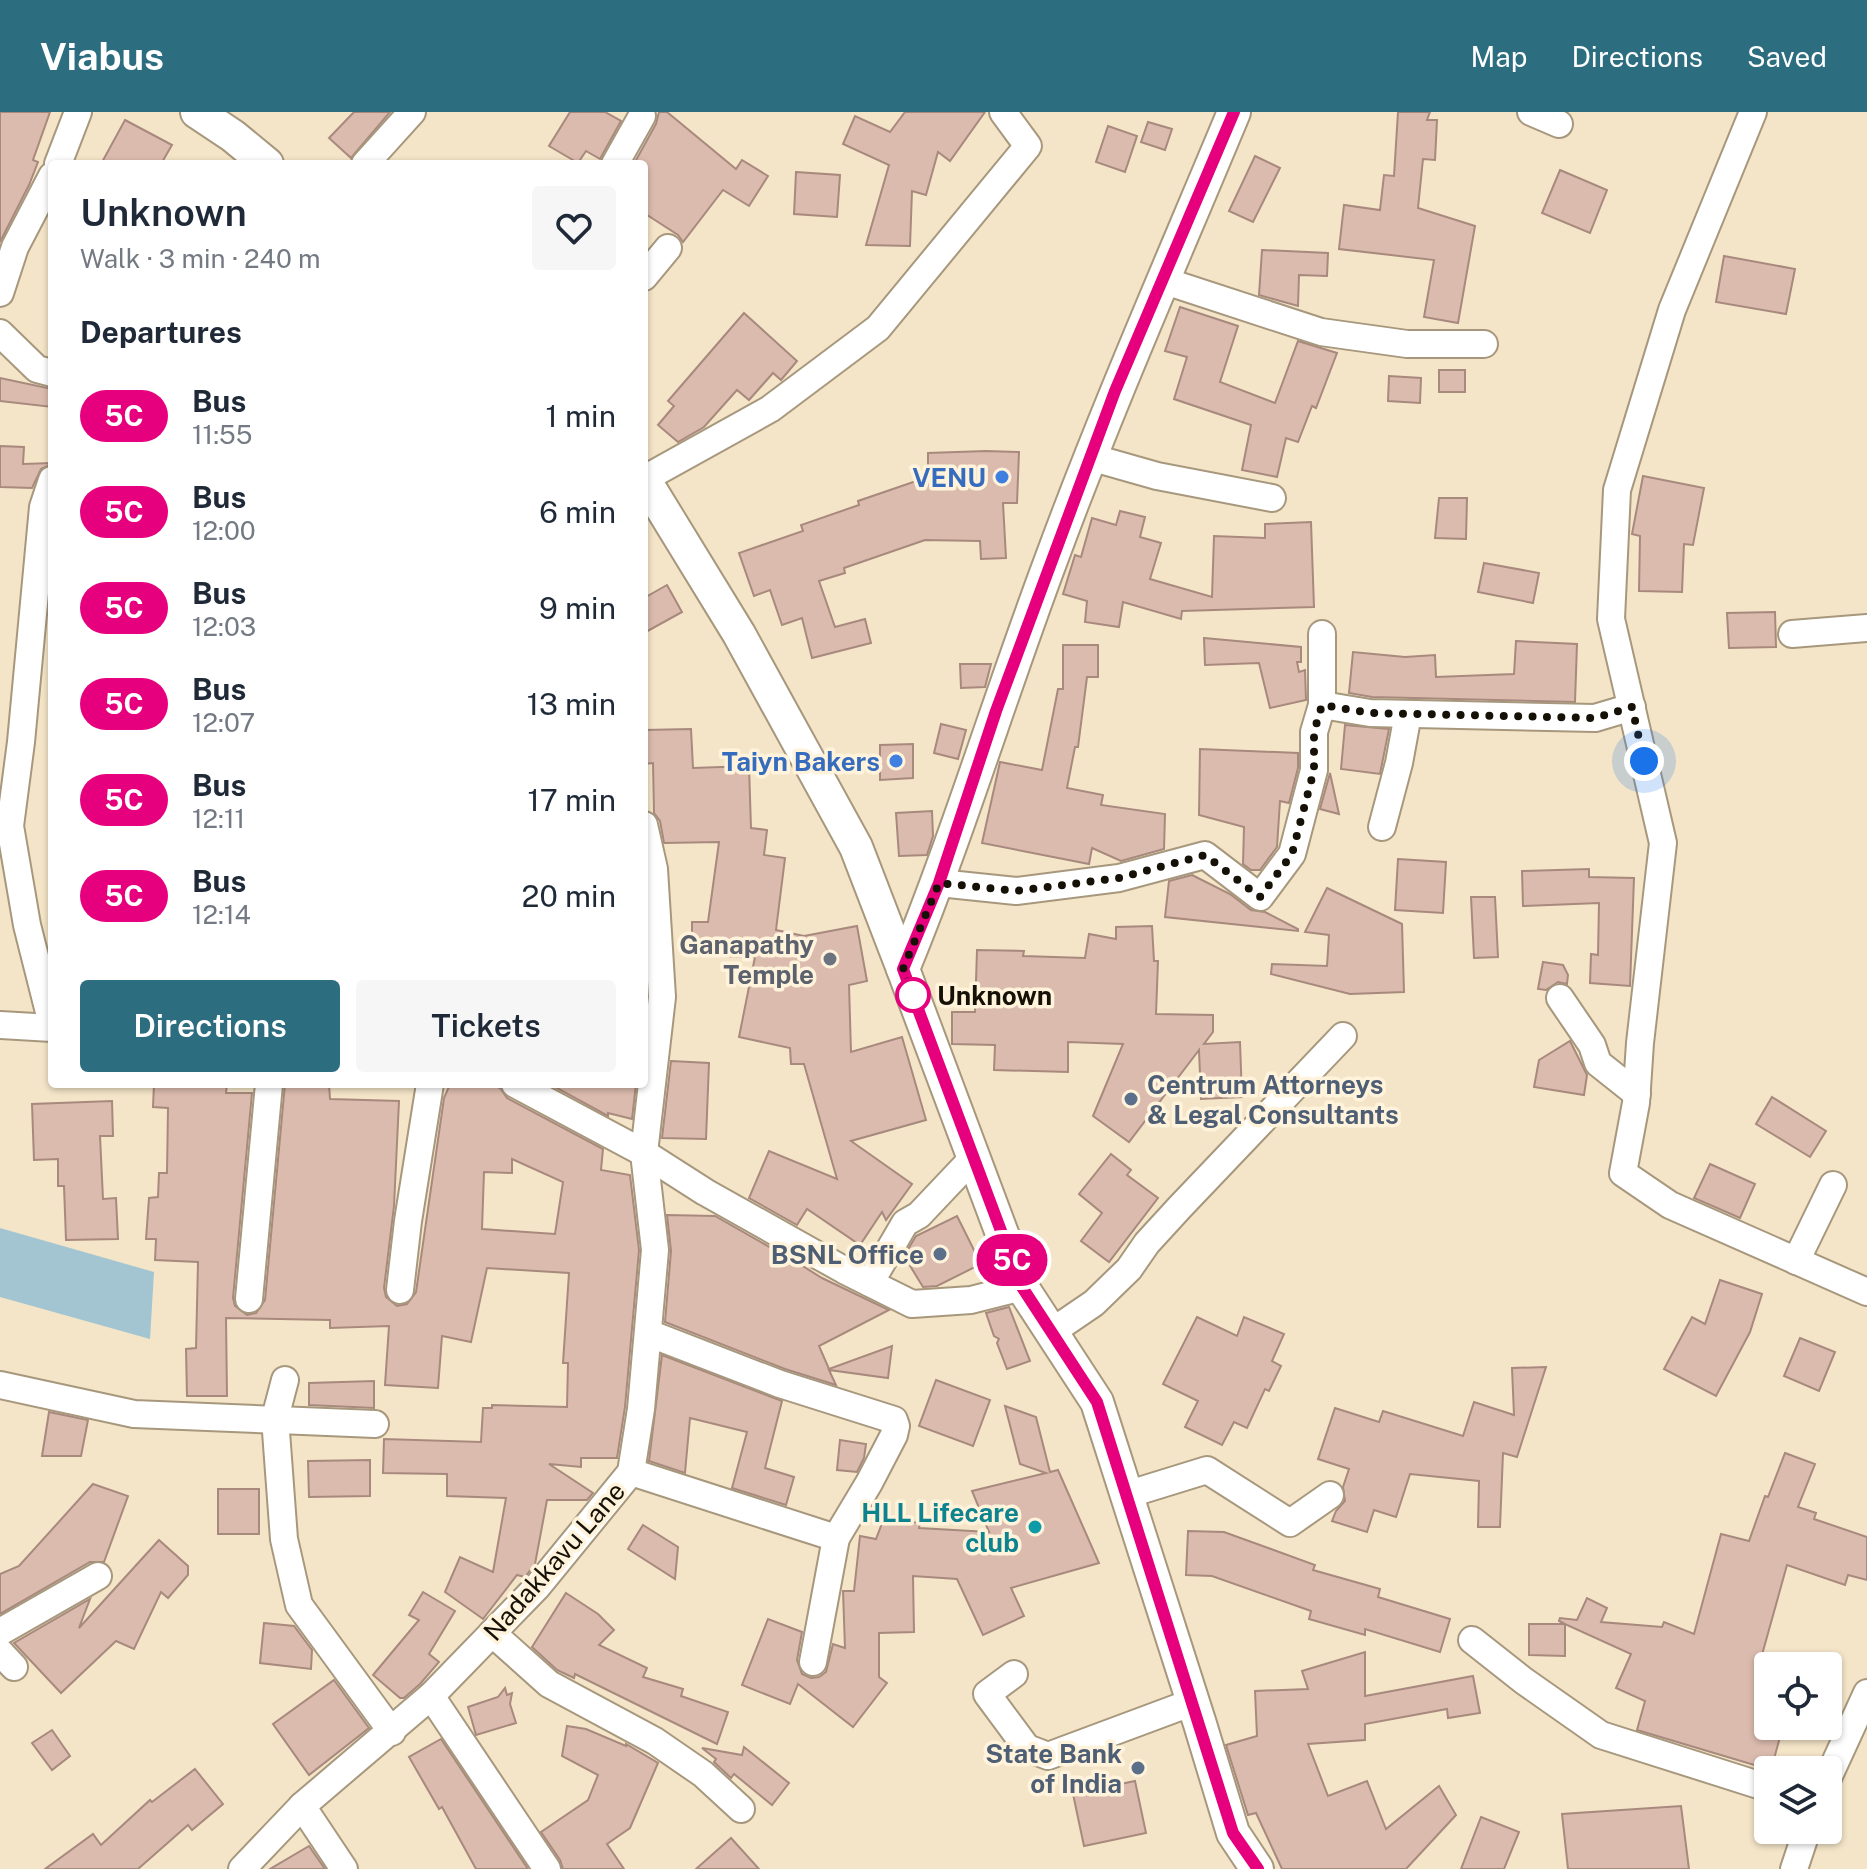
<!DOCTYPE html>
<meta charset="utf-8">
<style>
:root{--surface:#fff;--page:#f6f6f7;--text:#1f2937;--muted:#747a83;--accent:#2c6d80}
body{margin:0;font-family:"Public Sans",sans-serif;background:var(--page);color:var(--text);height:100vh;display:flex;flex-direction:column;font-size:30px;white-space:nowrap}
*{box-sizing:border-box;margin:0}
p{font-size:26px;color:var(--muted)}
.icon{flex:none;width:44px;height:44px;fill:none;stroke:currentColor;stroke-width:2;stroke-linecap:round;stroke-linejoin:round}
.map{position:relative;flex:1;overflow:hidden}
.drawer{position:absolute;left:48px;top:48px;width:600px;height:928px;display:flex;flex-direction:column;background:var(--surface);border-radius:8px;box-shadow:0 2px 6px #0004}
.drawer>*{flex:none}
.badge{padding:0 16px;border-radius:26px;font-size:28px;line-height:52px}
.buttons{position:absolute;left:1754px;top:1540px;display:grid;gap:16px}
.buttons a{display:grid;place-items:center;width:88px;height:88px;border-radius:8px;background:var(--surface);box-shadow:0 2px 6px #0004;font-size:40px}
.you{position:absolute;width:40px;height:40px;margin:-20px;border:6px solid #fff;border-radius:50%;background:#1a73e8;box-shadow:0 0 0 12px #1a73e833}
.map>.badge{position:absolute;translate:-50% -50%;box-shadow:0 0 0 4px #fff}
h2{padding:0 32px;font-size:30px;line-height:72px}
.round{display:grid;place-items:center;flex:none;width:84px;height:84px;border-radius:8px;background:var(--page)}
.overview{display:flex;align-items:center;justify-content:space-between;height:136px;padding:0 32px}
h1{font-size:38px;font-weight:600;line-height:60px}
.action{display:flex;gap:16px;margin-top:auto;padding:16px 32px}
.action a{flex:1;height:92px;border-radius:8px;background:var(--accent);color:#fff;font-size:32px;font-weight:600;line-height:92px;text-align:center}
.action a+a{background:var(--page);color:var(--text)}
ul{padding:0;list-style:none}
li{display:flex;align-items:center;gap:24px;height:96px;padding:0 32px}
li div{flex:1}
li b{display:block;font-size:30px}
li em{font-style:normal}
li .badge{min-width:88px;font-weight:700;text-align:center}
header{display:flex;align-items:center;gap:48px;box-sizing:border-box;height:112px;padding:0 40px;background:var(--accent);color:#fff}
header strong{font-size:38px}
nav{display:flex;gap:44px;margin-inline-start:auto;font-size:28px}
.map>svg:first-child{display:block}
.water{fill:#a3c5d1}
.building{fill:#dbbbae;stroke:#a8897d;stroke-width:2;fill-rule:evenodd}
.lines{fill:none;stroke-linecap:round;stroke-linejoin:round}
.minor-casing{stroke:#a7987d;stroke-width:30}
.tertiary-casing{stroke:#a7987d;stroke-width:36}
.minor{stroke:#fff;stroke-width:26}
.tertiary{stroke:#fff;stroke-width:32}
.line-casing{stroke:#fff;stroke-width:18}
.line{stroke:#e6007e;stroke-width:12}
.walk{stroke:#161107;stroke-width:8;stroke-dasharray:0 14.4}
.shop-dot{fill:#3f7fe0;stroke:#fff3db;stroke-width:3}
.worship-dot{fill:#6b7280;stroke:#fff3db;stroke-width:3}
.stop-dot{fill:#fff;stroke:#e6007e;stroke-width:4}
.service-dot{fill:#5c6f8a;stroke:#fff3db;stroke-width:3}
.culture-dot{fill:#0f9aa8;stroke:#fff3db;stroke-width:3}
.labels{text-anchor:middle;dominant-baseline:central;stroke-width:7;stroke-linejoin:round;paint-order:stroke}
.shop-label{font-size:26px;font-weight:bold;fill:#366cbe;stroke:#fff3db;text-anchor:end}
.worship-label{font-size:26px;font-weight:bold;fill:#5b616d;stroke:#fff3db;text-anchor:end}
.stop-label{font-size:26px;font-weight:bold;fill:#161107;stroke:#fff3db;text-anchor:start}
.service-label{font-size:26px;font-weight:bold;fill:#4e5e75;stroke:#fff3db;text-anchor:end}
.culture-label{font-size:26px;font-weight:bold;fill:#0d838f;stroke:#fff3db;text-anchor:end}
.street-label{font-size:26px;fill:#161107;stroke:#fff3db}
</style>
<header>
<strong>Viabus</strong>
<nav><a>Map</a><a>Directions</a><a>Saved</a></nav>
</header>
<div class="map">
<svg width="1867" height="1757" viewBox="0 0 1867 1757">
<rect width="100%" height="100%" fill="#f4e5c8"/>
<polygon class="water" points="0,1116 154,1160 150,1227 0,1185"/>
<g class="building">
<polygon points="0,0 50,0 33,48 38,50 29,73 0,130"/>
<polygon points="354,0 390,0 351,46 329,26"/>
<polygon points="570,0 605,0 621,9 600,47 586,39 578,51 549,34"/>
<polygon points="659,0 667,0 736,57 742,48 768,64 749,94 723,78 683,130 678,123 644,101 644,52 635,50 656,12"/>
<polygon points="905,0 985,0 950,49 938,40 926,83 912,79 910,134 866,133 889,53 843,32 855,4 890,20"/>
<polygon points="1398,0 1430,0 1427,8 1437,8 1435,48 1423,47 1418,96 1475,114 1458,211 1424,205 1434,148 1339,137 1344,93 1380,98 1384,63 1394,64"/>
<polygon points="125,8 172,33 161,52 101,52"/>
<polygon points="1148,10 1172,17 1165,38 1141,30"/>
<polygon points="1108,14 1137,24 1125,60 1096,50"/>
<polygon points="1255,44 1280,56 1253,110 1229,99"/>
<polygon points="1560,58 1607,78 1590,121 1542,101"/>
<polygon points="796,60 840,63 837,105 794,102"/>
<polygon points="1262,138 1328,141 1327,164 1299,163 1298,194 1259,183"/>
<polygon points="1724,144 1795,157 1786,202 1716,190"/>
<polygon points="1180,195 1238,214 1220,270 1275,291 1298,229 1337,241 1316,296 1312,294 1298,330 1286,326 1277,365 1242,358 1251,313 1174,287 1187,245 1165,239"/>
<polygon points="744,201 797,249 781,268 773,261 749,288 737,278 704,315 678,330 658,313 674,294 668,289"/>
<rect x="1439" y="258" width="26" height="22"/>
<polygon points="1389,264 1421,266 1420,291 1388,289"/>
<polygon points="0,266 52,277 52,295 0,289"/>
<polygon points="0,334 24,335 23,352 52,351 52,352 41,357 32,376 0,375"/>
<polygon points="986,339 1019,340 1017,391 1003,391 1006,446 981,447 980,429 925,428 844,456 845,461 819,469 835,515 865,507 871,531 812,546 802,506 782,513 770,478 754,484 739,441 803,419 801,413 859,393 858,389 928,365 928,341"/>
<polygon points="1643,364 1704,376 1693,433 1684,432 1682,480 1639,479 1640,424 1632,422"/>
<polygon points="1439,386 1467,386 1466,427 1435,426"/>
<polygon points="1120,399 1145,405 1140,425 1161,431 1150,467 1212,485 1214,424 1265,426 1265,412 1311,410 1314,495 1182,499 1181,507 1123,490 1119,515 1085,510 1087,489 1063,482 1075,443 1081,445 1092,406 1116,413"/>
<polygon points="1484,451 1539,461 1533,491 1478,480"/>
<polygon points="667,473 682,500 644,521 644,486"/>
<polygon points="1775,500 1776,535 1729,536 1727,501"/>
<polygon points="1204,526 1301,535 1301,550 1297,550 1299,560 1305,558 1306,588 1270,596 1259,551 1205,553"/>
<polygon points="1516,529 1577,532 1575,590 1372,585 1349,581 1353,540 1405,545 1435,543 1436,565 1514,562"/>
<polygon points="1063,533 1098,533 1098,565 1087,565 1078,635 1075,635 1067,676 1103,683 1101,693 1165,702 1164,737 1121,749 1092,736 1089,752 982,731 1000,650 1042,658 1058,577 1063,577"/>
<polygon points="960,552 991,552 985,575 961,576"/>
<polygon points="941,612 966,618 958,647 934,641"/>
<polygon points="1345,613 1389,617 1380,662 1341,657"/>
<polygon points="691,617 693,656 749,654 751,716 767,718 764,743 785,746 776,818 804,824 857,814 867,869 849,873 851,940 902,925 926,1008 851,1029 912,1072 886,1108 882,1100 860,1133 807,1097 797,1113 749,1086 769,1039 837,1067 804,952 791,952 790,936 739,925 755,845 692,843 692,810 708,810 719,730 664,731 660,709 654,701 653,651 644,652 644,618"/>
<polygon points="913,632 913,666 880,668 880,633"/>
<polygon points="1200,637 1298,641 1298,656 1289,691 1280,689 1277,735 1260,758 1251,758 1243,752 1244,715 1199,703"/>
<polygon points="1330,661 1339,702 1320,697"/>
<polygon points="932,699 933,724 927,743 899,744 896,701"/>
<polygon points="1398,747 1446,750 1443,801 1395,798"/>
<polygon points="1589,757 1589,765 1634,766 1630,874 1590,871 1591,842 1598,843 1599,791 1523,794 1522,759"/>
<polygon points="1192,763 1230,782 1251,798 1265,800 1298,817 1298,819 1165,805 1169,769"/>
<polygon points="1327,776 1402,812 1404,880 1350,882 1271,862 1272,852 1327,854 1329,823 1305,820"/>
<polygon points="1471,785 1495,785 1498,845 1474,846"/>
<polygon points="1152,814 1154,849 1158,849 1156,902 1213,903 1213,920 1204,932 1240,930 1242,985 1201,987 1199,938 1129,1030 1093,1004 1123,932 1068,930 1068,960 994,958 995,933 952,932 952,900 975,900 977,838 1024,839 1023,844 1085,846 1089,822 1116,827 1116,815"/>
<polygon points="1543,850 1563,853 1568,863 1567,872 1558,870 1546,878 1538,877"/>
<polygon points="1570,929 1587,963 1584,983 1534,975 1539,948"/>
<polygon points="671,949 709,951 706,1027 662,1026"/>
<path d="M154,972H227L226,981H252L233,1186L235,1194L247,1203L256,1201L265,1188L285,972H329L330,987L399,989L394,1094L384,1176L386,1185L397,1194L407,1192L416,1180L444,986L450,972H489L500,976L507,986L603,1037L601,1058L630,1063L639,1138L625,1295L617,1346H581V1355L549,1352L593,1381L587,1388H547L535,1452L525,1465L517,1463L483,1507L445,1480L460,1445L493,1460L506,1386L447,1384V1362L383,1361L384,1327L481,1330L483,1296H492V1293L567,1295L568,1251H563L569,1161L487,1156L471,1230L442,1224L438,1276L385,1273L389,1214L330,1216V1208L226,1206L227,1284H187L186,1237L196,1236L198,1150L155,1148L156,1127H146L149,1086L158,1085L159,1061H167L168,996L153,995ZM512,1047L563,1070L555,1122L482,1117L484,1060L512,1061Z"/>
<polygon points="556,972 636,972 632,1007 608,1001 608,1004 555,975"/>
<polygon points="1772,985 1826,1019 1810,1045 1756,1012"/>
<polygon points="112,989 113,1024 100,1024 103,1087 116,1086 118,1127 66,1128 64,1074 58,1074 58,1047 34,1048 32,992"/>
<polygon points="1111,1042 1131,1058 1127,1063 1158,1086 1109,1150 1081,1129 1102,1101 1079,1082"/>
<polygon points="1710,1052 1755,1072 1740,1106 1694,1086"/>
<polygon points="667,1103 715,1104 780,1141 779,1143 793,1148 822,1166 889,1198 819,1234 829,1257 892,1234 888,1266 829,1258 836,1273 785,1257 665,1210 671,1139"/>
<polygon points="957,1104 981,1152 937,1174 923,1175 904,1144 916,1124"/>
<polygon points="1720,1168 1762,1182 1750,1220 1716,1284 1664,1257 1692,1205 1705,1212"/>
<polygon points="1009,1195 1030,1249 1007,1257 997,1231 999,1227 994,1224 986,1201"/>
<polygon points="1197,1205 1237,1224 1244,1205 1284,1222 1272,1249 1281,1254 1269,1279 1265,1277 1247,1316 1234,1310 1222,1333 1185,1315 1198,1289 1163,1272"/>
<polygon points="1800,1226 1835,1240 1819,1279 1784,1264"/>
<polygon points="662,1243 782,1289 765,1356 794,1365 786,1393 732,1376 747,1320 690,1306 685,1361 649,1349"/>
<polygon points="1546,1255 1517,1345 1503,1341 1500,1415 1478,1415 1479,1369 1410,1362 1396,1405 1374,1398 1367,1420 1332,1409 1336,1399 1345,1389 1343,1375 1349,1357 1318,1347 1335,1296 1379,1310 1383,1299 1463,1324 1474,1290 1514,1303 1512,1256"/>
<polygon points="936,1268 990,1288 973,1334 919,1314"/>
<polygon points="374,1269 374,1296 309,1293 309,1271"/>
<polygon points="1005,1294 1036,1305 1050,1360 1058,1358 1099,1451 1011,1476 1024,1504 983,1523 957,1467 913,1464 914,1520 879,1521 879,1565 887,1571 853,1615 798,1572 790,1592 742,1573 768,1507 802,1520 797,1548 802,1562 811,1566 819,1565 826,1560 833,1532 845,1536 843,1479 854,1479 860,1424 876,1427 884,1406 920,1411 919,1416 989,1420 972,1379 1046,1361 1020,1352"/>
<polygon points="49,1300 88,1308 81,1344 42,1344"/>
<polygon points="840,1328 866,1332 864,1346 857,1360 837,1358"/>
<polygon points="1785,1341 1815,1352 1798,1395 1816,1401 1814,1407 1867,1425 1867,1468 1848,1463 1845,1473 1787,1453 1760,1550 1768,1552 1768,1614 1783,1614 1771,1658 1637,1618 1645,1589 1616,1576 1631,1542 1565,1512 1565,1544 1529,1543 1529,1512 1565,1512 1559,1509 1560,1506 1577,1508 1587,1486 1607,1496 1601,1510 1662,1515 1664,1510 1694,1522 1721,1422 1749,1429 1765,1384 1768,1385"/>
<polygon points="370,1348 370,1384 309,1385 308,1349"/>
<polygon points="93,1372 128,1384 104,1450 90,1450 0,1502 0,1462 19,1454"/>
<rect x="218" y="1377" width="41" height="45"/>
<polygon points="643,1413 678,1435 675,1467 628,1437"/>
<polygon points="1188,1419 1224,1420 1315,1453 1313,1458 1380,1477 1378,1485 1450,1507 1440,1540 1365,1517 1365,1523 1309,1507 1311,1499 1212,1464 1186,1463"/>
<polygon points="159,1428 188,1454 188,1463 168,1486 161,1480 134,1537 116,1529 61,1581 14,1531 90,1487 79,1516"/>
<polygon points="423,1480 455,1499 429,1542 439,1550 420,1572 404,1586 400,1586 373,1563 419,1508 409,1503"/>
<polygon points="566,1481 598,1502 614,1518 599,1533 647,1556 643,1565 683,1577 681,1584 728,1600 717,1632 575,1562 574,1566 557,1558 532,1535"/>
<polygon points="264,1511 294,1514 312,1538 311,1557 260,1551"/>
<polygon points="1365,1540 1365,1584 1473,1564 1480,1601 1448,1606 1447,1597 1365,1612 1365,1628 1308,1632 1328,1684 1367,1669 1386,1717 1439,1674 1456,1703 1406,1757 1282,1757 1256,1701 1248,1703 1226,1633 1257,1624 1255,1579 1308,1577 1302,1559"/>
<polygon points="334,1568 369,1616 309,1663 273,1612"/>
<polygon points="505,1576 507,1583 512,1581 510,1592 516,1611 476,1623 468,1595 498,1585"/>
<polygon points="567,1614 586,1617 626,1634 626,1632 658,1651 630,1716 607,1732 624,1757 563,1757 560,1748 541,1720 588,1688 598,1663 562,1644"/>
<polygon points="52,1618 70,1644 52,1658 32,1631"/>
<polygon points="441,1627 528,1757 476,1757 442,1695 439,1697 409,1645"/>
<polygon points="744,1635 789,1671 772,1693 734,1662 731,1666 714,1650 716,1647 702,1636 742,1643"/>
<polygon points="195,1657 223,1692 192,1718 188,1713 138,1757 45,1757 93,1722 101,1733 150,1688 152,1690"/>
<polygon points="1135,1669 1146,1721 1084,1734 1073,1682"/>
<polygon points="1681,1694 1689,1757 1568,1757 1562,1702"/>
<polygon points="1481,1705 1519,1720 1504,1757 1461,1757"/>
<polygon points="731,1726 759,1757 696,1757"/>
<polygon points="309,1734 325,1757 270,1757"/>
</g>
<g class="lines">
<defs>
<g id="minor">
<polyline points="1531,0 1559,12"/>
<polyline points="1753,0 1672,198 1617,378 1611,507 1663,731 1640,931 1636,991 1623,1061 1670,1093 1867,1180"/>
<polyline points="58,52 78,0"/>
<polyline points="365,52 412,0"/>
<polyline points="615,52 642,4"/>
<polyline points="644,165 668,136"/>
<polyline points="1162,168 1321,220 1407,232 1484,232"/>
<polyline points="0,181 15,135 52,64"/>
<polyline points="0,221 37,257 52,261"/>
<polyline points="1090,345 1157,364 1272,386"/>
<polyline points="644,367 770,297 878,216 1028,34 1003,0"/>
<polyline points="52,368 43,395 21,630 10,714 27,813 52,912"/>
<polyline points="1322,522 1322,593"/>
<polyline points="1792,522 1867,516"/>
<polyline points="1382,715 1399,651 1408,602"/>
<polyline points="939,771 1016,779 1119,766 1205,743 1260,785 1292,742 1314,658 1314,620 1322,593 1370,601 1595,606 1632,595"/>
<polyline points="1560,886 1592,933 1598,951 1637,982"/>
<polyline points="0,913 52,916"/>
<polyline points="515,972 644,1041 705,1080 844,1158 912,1192 971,1188 1022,1175"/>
<polyline points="1796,1149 1833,1073"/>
<polyline points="870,1171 905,1111 919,1103 973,1046"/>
<polyline points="400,1178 408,1109 430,972"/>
<polyline points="249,1187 269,972"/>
<polyline points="648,1221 780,1272 894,1308 896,1314 894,1323 869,1371 836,1426"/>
<polyline points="1050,1221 1094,1191 1129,1157 1147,1131 1180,1095 1343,924"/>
<polyline points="285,1268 275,1306 284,1427 299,1493 392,1620"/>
<polyline points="0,1273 134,1302 375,1312"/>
<polyline points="631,1360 836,1426 813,1550"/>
<polyline points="1126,1383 1207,1358 1290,1411 1330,1383"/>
<polyline points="0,1520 98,1464"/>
<polyline points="492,1521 549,1572 655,1629 703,1662 741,1697"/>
<polyline points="1472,1528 1524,1569 1601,1623 1768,1676"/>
<polyline points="0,1540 14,1555"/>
<polyline points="1014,1562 987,1582 1027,1636 1048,1644 1193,1590"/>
<polyline points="431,1584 547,1757"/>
<polyline points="1828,1666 1867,1581"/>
<polyline points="302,1694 344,1757"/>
<polyline points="242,1757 302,1694 431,1584 537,1475 631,1360 641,1297 655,1138 644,1041 662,885 654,757 644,713"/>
<polyline points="1794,1757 1807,1718"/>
</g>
<g id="tertiary">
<polyline points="197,0 233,24 267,52"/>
<path d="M1234,0C1172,149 1107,296 1051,448C1000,584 958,723 903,857L1022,1175L1097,1290L1200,1612L1233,1721L1257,1757"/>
<polyline points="644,367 739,522 856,735 903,857"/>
</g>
</defs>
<use href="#minor" class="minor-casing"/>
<use href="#tertiary" class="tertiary-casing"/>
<use href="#minor" class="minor"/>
<use href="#tertiary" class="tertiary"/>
</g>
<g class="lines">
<defs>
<polyline id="line" points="1234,0 1115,279 996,599 939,771 903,857 1022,1175 1097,1290 1233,1721 1258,1757"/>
</defs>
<use href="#line" class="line-casing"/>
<use href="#line" class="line"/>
<polyline class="walk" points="913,883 903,857 939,771 1016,779 1119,766 1205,743 1260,785 1292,742 1314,658 1314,620 1322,593 1370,601 1595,606 1632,595 1644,649"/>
</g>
<g class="shop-dot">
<circle cx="1002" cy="365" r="8"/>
<circle cx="896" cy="649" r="8"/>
</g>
<circle class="worship-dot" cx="830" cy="847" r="8"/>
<circle class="stop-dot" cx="913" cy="883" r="16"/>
<g class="service-dot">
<circle cx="1131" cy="987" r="8"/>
<circle cx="940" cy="1142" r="8"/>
<circle cx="1138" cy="1656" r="8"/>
</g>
<circle class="culture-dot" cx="1035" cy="1415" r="8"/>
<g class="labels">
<g class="shop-label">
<text x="986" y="365">VENU</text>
<text x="880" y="649">Taiyn Bakers</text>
</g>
<g class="worship-label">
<text x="814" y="832">Ganapathy<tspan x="814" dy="30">Temple</tspan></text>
</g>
<g class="stop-label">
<text x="937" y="883">Unknown</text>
</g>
<g class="service-label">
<text x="1147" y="972" text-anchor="start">Centrum Attorneys<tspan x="1147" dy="30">&amp; Legal Consultants</tspan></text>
<text x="924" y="1142">BSNL Office</text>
<text x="1122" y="1641">State Bank<tspan x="1122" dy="30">of India</tspan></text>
</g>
<g class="culture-label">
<text x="1019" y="1400">HLL Lifecare<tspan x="1019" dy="30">club</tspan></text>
</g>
<g class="street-label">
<text transform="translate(554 1449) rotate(-49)">Nadakkavu Lane</text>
</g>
</g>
</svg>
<div class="buttons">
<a><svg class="icon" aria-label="locate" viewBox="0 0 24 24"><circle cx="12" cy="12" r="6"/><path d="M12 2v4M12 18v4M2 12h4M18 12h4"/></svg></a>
<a><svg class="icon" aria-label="layers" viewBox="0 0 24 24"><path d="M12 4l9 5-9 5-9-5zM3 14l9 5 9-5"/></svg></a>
</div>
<div class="you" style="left:1644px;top:649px"></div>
<b class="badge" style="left:1012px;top:1148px;background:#e6007e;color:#fff">5C</b>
<section class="drawer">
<div class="overview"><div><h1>Unknown</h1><p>Walk · 3 min · 240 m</p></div><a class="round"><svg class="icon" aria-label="heart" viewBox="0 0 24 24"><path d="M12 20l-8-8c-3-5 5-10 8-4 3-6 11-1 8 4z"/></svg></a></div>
<h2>Departures</h2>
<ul>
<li><span class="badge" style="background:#e6007e;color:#fff">5C</span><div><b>Bus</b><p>11:55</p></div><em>1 min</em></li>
<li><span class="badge" style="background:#e6007e;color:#fff">5C</span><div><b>Bus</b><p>12:00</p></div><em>6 min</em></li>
<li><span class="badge" style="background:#e6007e;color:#fff">5C</span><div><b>Bus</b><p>12:03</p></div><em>9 min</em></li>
<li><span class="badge" style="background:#e6007e;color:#fff">5C</span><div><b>Bus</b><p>12:07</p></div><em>13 min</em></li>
<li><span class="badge" style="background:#e6007e;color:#fff">5C</span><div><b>Bus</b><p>12:11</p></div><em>17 min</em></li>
<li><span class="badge" style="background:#e6007e;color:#fff">5C</span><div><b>Bus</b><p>12:14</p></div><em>20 min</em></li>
</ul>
<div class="action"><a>Directions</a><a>Tickets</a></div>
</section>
</div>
